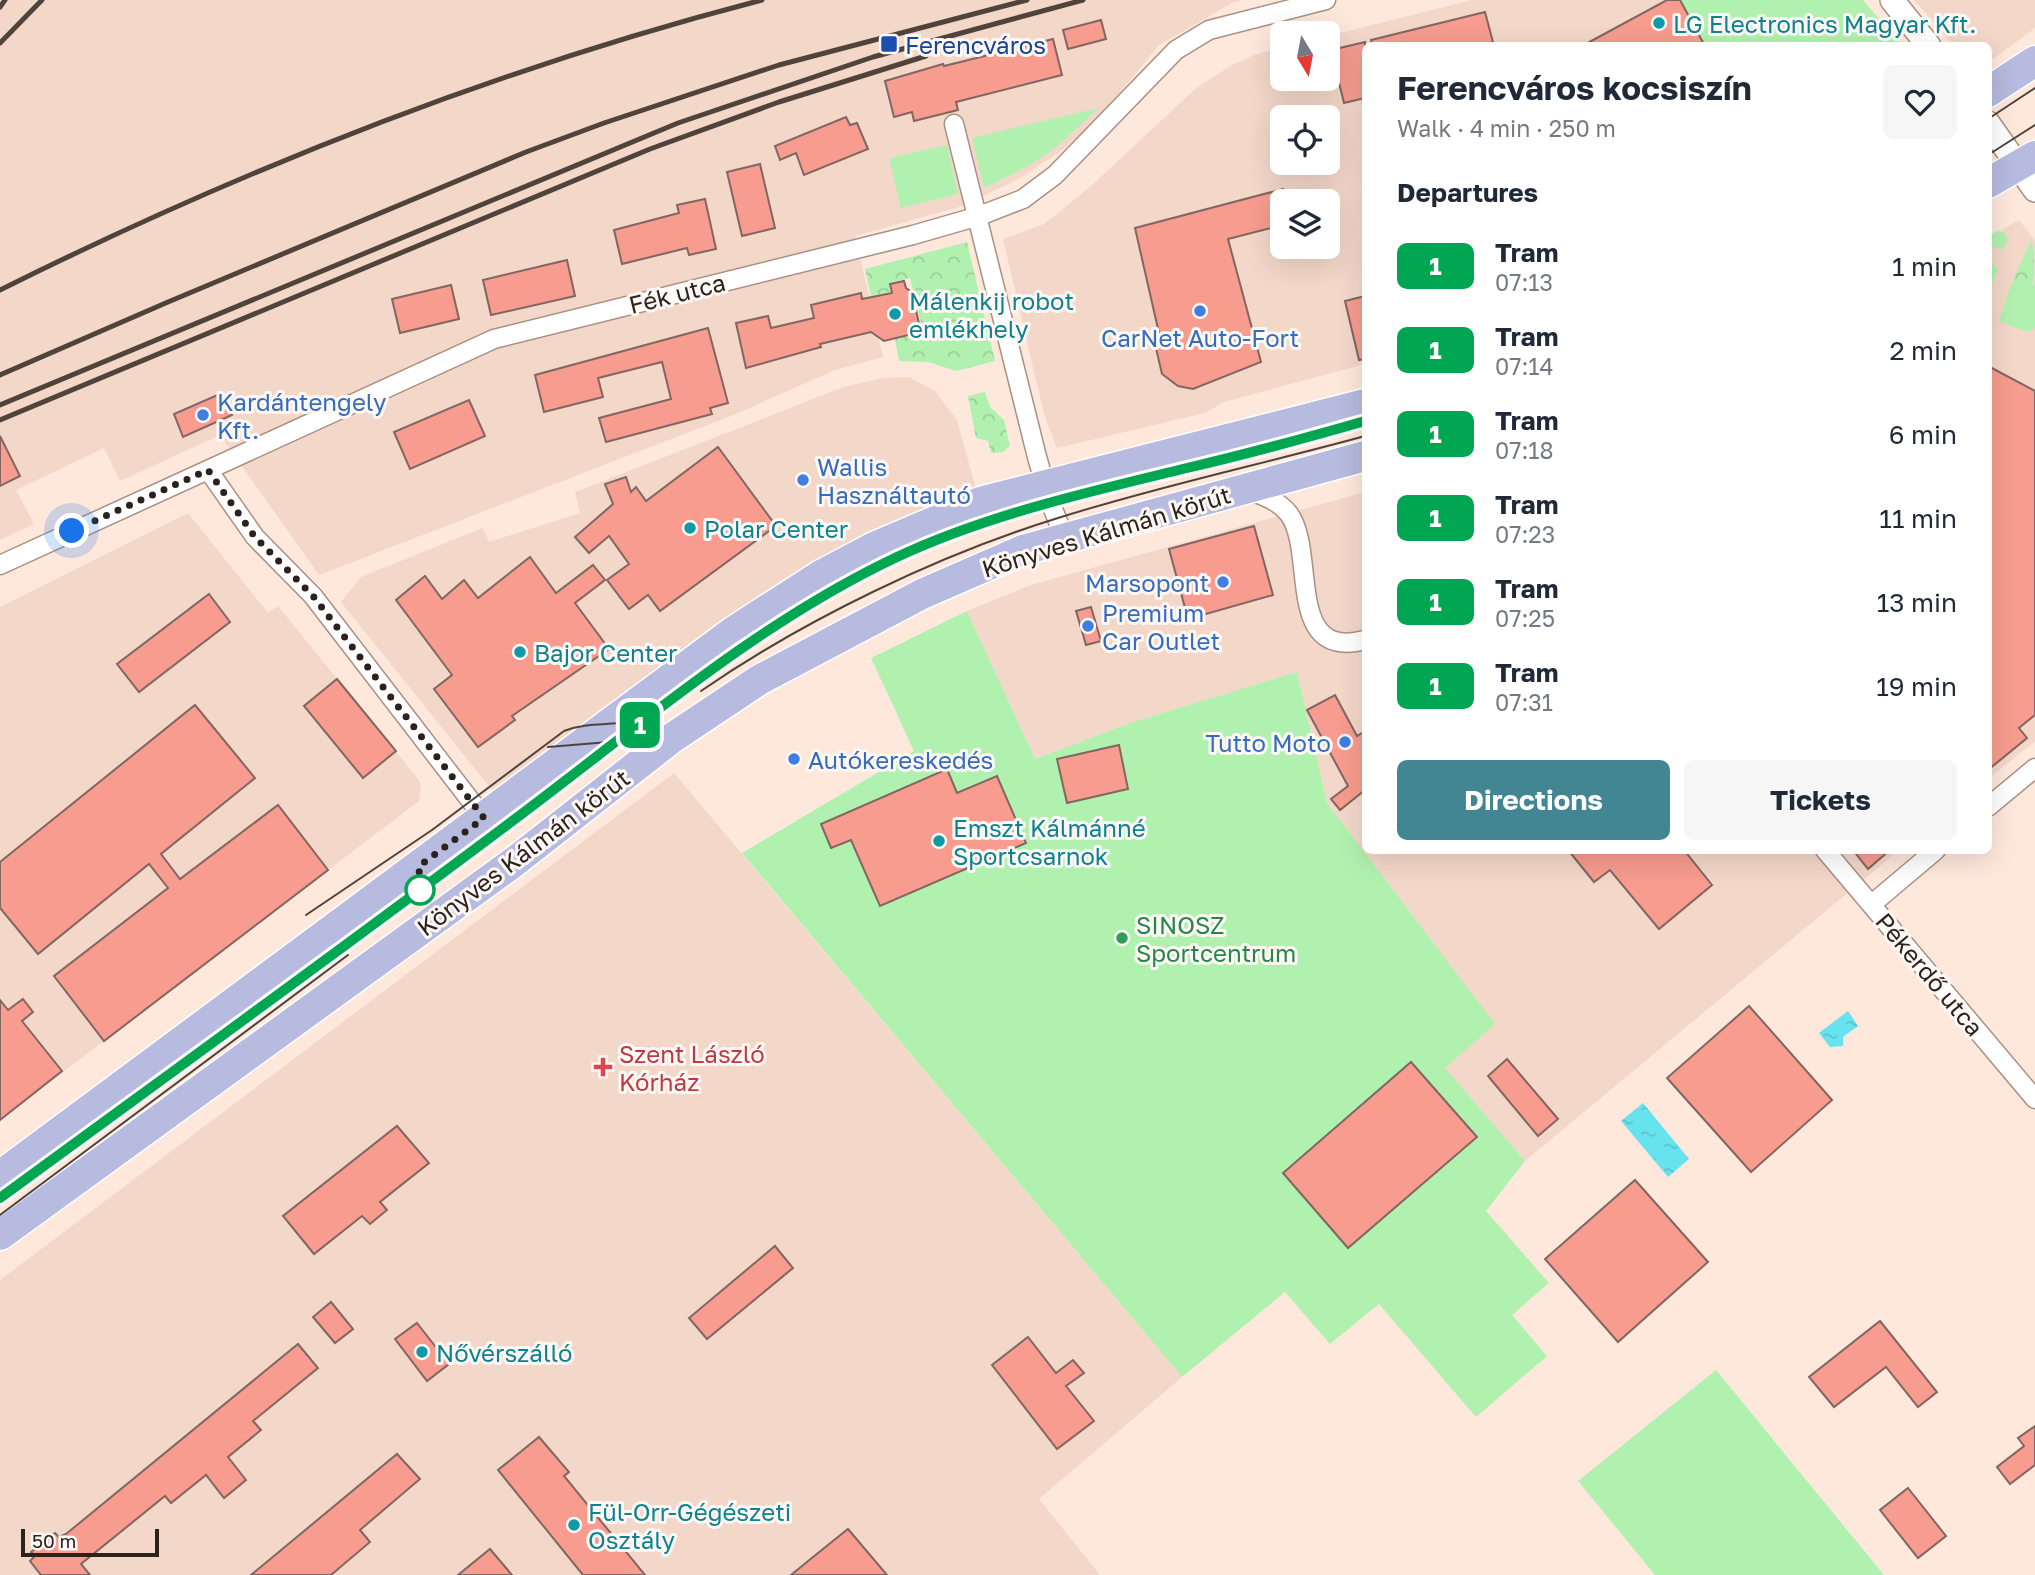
<!DOCTYPE html>
<meta charset="utf-8">
<style>
:root{--surface:#fff;--page:#f6f6f7;--text:#1f2937;--muted:#747a83;--accent:#428694}
body{margin:0;font-family:"Golos Text",sans-serif;background:var(--page);color:var(--text);height:100vh;display:flex;flex-direction:column;font-size:26px;white-space:nowrap}
*{box-sizing:border-box;margin:0}
p{font-size:23px;color:var(--muted)}
.icon{flex:none;width:38px;height:38px;fill:none;stroke:currentColor;stroke-width:2;stroke-linecap:round;stroke-linejoin:round}
.map{position:relative;flex:1;overflow:hidden}
.sheet{position:absolute;left:1362px;top:42px;width:630px;height:812px;display:flex;flex-direction:column;background:var(--surface);border-radius:10px;box-shadow:0 7px 28px #0002}
.sheet>*{flex:none}
.badge{padding:0 14px;border-radius:10px;font-size:24px;line-height:46px}
.needle{width:46px;rotate:170deg}
.buttons{position:absolute;left:1270px;top:21px;display:grid;gap:14px}
.buttons a{display:grid;place-items:center;width:70px;height:70px;border-radius:10px;background:var(--surface);box-shadow:0 7px 28px #0002;font-size:35px}
.scale{position:absolute;left:21px;bottom:18px;width:138px;box-sizing:border-box;padding-left:7px;border:4px solid #2c221d;border-top:0;font-size:19px;line-height:24px;white-space:nowrap;color:#2c221d;-webkit-text-stroke:5px #fef8f5;paint-order:stroke}
.you{position:absolute;width:35px;height:35px;margin:-18px;border:5px solid #fff;border-radius:50%;background:#1a73e8;box-shadow:0 0 0 10px #1a73e833}
.map>.badge{position:absolute;translate:-50% -50%;box-shadow:0 0 0 4px #fff}
h2{padding:0 35px;font-size:26px;line-height:63px}
.round{display:grid;place-items:center;flex:none;width:74px;height:74px;border-radius:10px;background:var(--page)}
.summary{display:flex;align-items:center;justify-content:space-between;height:119px;padding:0 35px}
h1{font-size:33px;font-weight:700;line-height:52px}
.action{display:flex;gap:14px;margin-top:auto;padding:14px 35px}
.action a{flex:1;height:80px;border-radius:10px;background:var(--accent);color:#fff;font-size:28px;font-weight:700;line-height:80px;text-align:center}
.action a+a{background:var(--page);color:var(--text)}
ul{padding:0;list-style:none}
li{display:flex;align-items:center;gap:21px;height:84px;padding:0 35px}
li div{flex:1}
li b{display:block;font-size:26px}
li em{font-style:normal}
li .badge{min-width:77px;font-weight:700;text-align:center}
.map>svg:first-child{display:block}
.built{fill:#f3d7c9;fill-rule:evenodd}
.green{fill:#b1f1b0}
.forest{fill:url(#forest-crowns)}
.water{fill:url(#water-ripples)}
.building{fill:#f79c8f;stroke:#816661;stroke-width:2}
.lines{fill:none;stroke-linecap:round;stroke-linejoin:round}
.minor-casing{stroke:#a99082;stroke-width:21}
.tertiary-casing{stroke:#a99082;stroke-width:26}
.primary-casing{stroke:#fff;stroke-width:33}
.minor{stroke:#fff;stroke-width:18}
.tertiary{stroke:#fff;stroke-width:23}
.primary{stroke:#b6bbdf;stroke-width:30}
.tram{stroke:#4f433c;stroke-width:2}
.rail{stroke:#4f433c;stroke-width:5}
.line-casing{stroke:#fff;stroke-width:16}
.line{stroke:#00a651;stroke-width:10}
.walk{stroke:#2c221d;stroke-width:7;stroke-dasharray:0 12.6}
.culture-dot{fill:#0f9aa8;stroke:#fef8f5;stroke-width:2.5}
.transit-dot{fill:#1a4fb4;stroke:#fef8f5;stroke-width:2.5}
.shop-dot{fill:#3f7fe0;stroke:#fef8f5;stroke-width:2.5}
.stop-dot{fill:#fff;stroke:#00a651;stroke-width:3.5}
.leisure-dot{fill:#2e9e5b;stroke:#fef8f5;stroke-width:2.5}
.health-dot{fill:#e0444e;stroke:#fef8f5;stroke-width:2.5}
.labels{text-anchor:middle;dominant-baseline:central;stroke-width:6;stroke-linejoin:round;paint-order:stroke}
.culture-label{font-size:24px;fill:#0d838f;stroke:#fef8f5;text-anchor:start}
.transit-label{font-size:24px;fill:#164399;stroke:#fef8f5;text-anchor:start}
.street-label{font-size:24px;fill:#2c221d;stroke:#fef8f5}
.shop-label{font-size:24px;fill:#366cbe;stroke:#fef8f5;text-anchor:start}
.leisure-label{font-size:24px;fill:#27864d;stroke:#fef8f5;text-anchor:start}
.health-label{font-size:24px;fill:#be3a42;stroke:#fef8f5;text-anchor:start}
</style>
<div class="map">
<svg width="2035" height="1575" viewBox="0 0 2035 1575">
<defs>
<pattern id="forest-crowns" width="20" height="18" patternUnits="userSpaceOnUse" patternTransform="scale(1.75)"><rect width="20" height="18" fill="#b1f1b0"/><path d="M2 6a3 3 0 1 1 6 0M12 15a3 3 0 1 1 6 0" fill="none" stroke="#98ce97"/></pattern>
<pattern id="water-ripples" width="26" height="14" patternUnits="userSpaceOnUse" patternTransform="scale(1.75)"><rect width="26" height="14" fill="#67e3f0"/><path d="M2 4q2-2 4 0t4 0M15 11q2-2 4 0t4 0" fill="none" stroke="#5ac2cd"/></pattern>
</defs>
<rect width="100%" height="100%" fill="#fee7db"/>
<g class="built">
<polygon points="0,0 1243,0 1232,3 1159,45 1096,121 1061,151 1017,180 959,207 855,236 883,357 835,370 731,416 319,575 220,435 120,481 104,448 16,490 34,524 0,540"/>
<path d="M1472,0H1705L1742,45L1365,46V364L1224,402L1205,413L1057,448L1044,414L1003,239L1044,224L1090,187L1195,89L1230,66L1254,55L1283,47V79H1328V36ZM1283,117H1328V163H1283ZM1283,201H1328V247H1283Z"/>
<polygon points="1914,0 2035,0 2035,28 1988,63 1988,46 1953,45"/>
<polygon points="2019,220 2035,241 2035,741 1988,779 1988,238"/>
<polygon points="909,377 935,391 957,420 976,489 930,505 837,552 693,645 492,790 341,602 361,577 483,528 489,542 580,513 575,492 844,387 882,378"/>
<polygon points="1365,492 1365,850 1898,851 1525,1161 1444,1068 1494,1024 1327,803 1297,672 1133,722 1035,759 967,611 1031,585"/>
<polygon points="188,513 268,613 278,606 415,775 421,784 419,801 0,1120 0,607"/>
<polygon points="674,773 1182,1377 1039,1499 1100,1575 0,1575 0,1280"/>
</g>
<g class="green">
<polygon points="1680,0 1863,0 1901,45 1705,45"/>
<path d="M1098,108C1057,149 1037,164 984,188L972,138Z"/>
<polygon points="947,145 958,194 901,208 889,158"/>
<polygon points="1997,231 2005,233 2008,240 2003,249 1992,247 1990,260 1998,269 1988,296 1988,236"/>
<polygon points="2035,282 2035,328 2027,332 1999,321 2011,285 2031,288"/>
<polygon points="967,611 1035,759 1133,722 1297,672 1327,803 1495,1024 1445,1068 1525,1161 1486,1211 1549,1283 1512,1315 1547,1356 1476,1417 1379,1304 1330,1344 1285,1292 1182,1377 742,853 914,751 871,658"/>
<polygon points="1716,1370 1884,1575 1655,1575 1578,1481"/>
</g>
<g class="forest">
<path d="M2031,240C2035,252 2035,276 2031,288L2011,285Z"/>
<polygon points="967,242 995,361 956,371 928,362 899,361 895,339 923,332 910,278 889,283 890,292 871,296 865,269"/>
<polygon points="985,392 990,407 1004,420 1010,446 1003,452 991,453 988,441 976,438 968,396"/>
</g>
<g class="water">
<polygon points="1848,1011 1858,1026 1843,1037 1843,1046 1830,1047 1819,1033"/>
<polygon points="1643,1103 1689,1159 1668,1177 1621,1121"/>
</g>
<g class="building">
<polygon points="1667,0 1680,0 1705,46 1582,46"/>
<polygon points="1485,12 1494,46 1372,46 1371,40"/>
<polygon points="1101,20 1106,39 1068,49 1063,30"/>
<polygon points="1053,39 1062,75 956,102 958,110 914,121 912,112 894,117 885,81 943,64 944,66"/>
<polygon points="1365,42 1365,98 1344,103 1331,50"/>
<polygon points="846,117 850,125 857,123 868,149 804,175 796,153 780,160 775,146"/>
<polygon points="760,164 775,228 742,236 727,172"/>
<polygon points="1283,189 1283,225 1228,239 1261,362 1193,389 1178,386 1162,374 1155,344 1161,342 1135,228"/>
<polygon points="705,199 716,249 689,255 687,248 622,264 614,230 679,213 677,205"/>
<polygon points="567,260 575,296 491,315 483,280"/>
<polygon points="904,281 906,288 912,292 920,328 917,333 884,341 871,332 820,344 821,347 746,368 736,323 768,316 771,328 814,318 811,305 861,293 862,299 892,293 890,284"/>
<polygon points="451,285 459,319 400,333 392,299"/>
<polygon points="1365,296 1365,359 1359,360 1345,301"/>
<polygon points="708,328 728,403 710,408 712,414 606,442 599,418 671,399 662,362 598,378 603,397 544,412 535,375"/>
<polygon points="1988,366 2035,391 2035,715 2019,728 2027,738 1988,770"/>
<polygon points="222,393 232,415 183,437 174,414"/>
<polygon points="469,400 485,436 410,469 394,432"/>
<polygon points="0,436 20,476 0,486"/>
<polygon points="718,447 776,526 660,611 648,595 629,609 607,580 629,564 609,536 589,553 575,537 613,504 605,484 626,477 631,492 636,487 646,501"/>
<polygon points="1254,526 1273,595 1188,619 1169,549"/>
<polygon points="530,557 556,593 593,565 605,580 575,603 609,649 512,716 515,720 478,747 434,689 452,675 396,600 425,576 442,599 464,580 478,598"/>
<polygon points="209,594 230,622 139,692 117,664"/>
<polygon points="1091,607 1101,641 1086,645 1076,611"/>
<polygon points="337,679 396,751 363,778 304,706"/>
<polygon points="1335,695 1357,736 1365,731 1365,790 1340,810 1331,799 1348,786 1307,710"/>
<polygon points="195,705 255,778 161,854 180,879 278,805 328,870 104,1041 54,976 168,888 149,864 38,954 0,908 0,862"/>
<polygon points="1119,745 1128,789 1067,803 1057,759"/>
<polygon points="947,769 957,793 997,776 1026,843 880,906 851,840 831,848 821,824"/>
<polygon points="1568,850 1684,850 1712,885 1659,929 1610,870 1594,882"/>
<polygon points="1853,850 1890,850 1868,869"/>
<polygon points="23,999 33,1012 22,1021 62,1071 0,1120 0,1000 8,1010"/>
<polygon points="1749,1006 1832,1100 1751,1172 1667,1078"/>
<polygon points="1507,1059 1558,1119 1538,1136 1488,1076"/>
<polygon points="1411,1062 1477,1137 1348,1248 1283,1173"/>
<polygon points="397,1126 429,1163 380,1202 387,1210 370,1224 362,1216 314,1254 283,1216"/>
<polygon points="1635,1180 1708,1262 1618,1342 1545,1259"/>
<polygon points="775,1246 793,1268 707,1339 689,1318"/>
<polygon points="331,1302 353,1329 335,1343 313,1317"/>
<polygon points="1880,1321 1937,1392 1918,1407 1886,1367 1834,1407 1809,1377"/>
<polygon points="417,1323 449,1364 427,1381 395,1339"/>
<polygon points="1028,1337 1056,1373 1073,1360 1084,1373 1066,1386 1094,1421 1057,1449 992,1365"/>
<polygon points="298,1344 318,1368 253,1421 261,1430 228,1457 246,1480 224,1498 206,1475 171,1503 165,1496 81,1564 90,1575 41,1575 30,1561 35,1556 31,1552 55,1533 59,1537 66,1534"/>
<polygon points="2035,1426 2035,1465 2010,1484 1997,1467 2024,1446 2018,1438"/>
<polygon points="539,1437 569,1472 564,1476 645,1575 583,1575 498,1470"/>
<polygon points="397,1454 420,1479 360,1530 370,1542 331,1575 251,1575"/>
<polygon points="1908,1488 1946,1536 1918,1558 1880,1510"/>
<polygon points="848,1529 887,1575 791,1575 818,1553"/>
<polygon points="490,1549 512,1575 458,1575"/>
</g>
<g class="lines">
<defs>
<g id="minor">
<polyline points="954,124 1037,457 1050,502 1065,538"/>
<polyline points="208,470 255,537 313,596 484,818"/>
<path d="M1248,490C1264,496 1279,501 1289,514C1317,552 1284,661 1365,640"/>
<polyline points="0,565 494,339 913,235 979,216 1023,199 1055,175 1176,50 1209,30 1326,0"/>
<polyline points="1988,807 2035,768"/>
<polyline points="1825,850 2035,1099"/>
<polyline points="1872,904 1936,850"/>
</g>
<g id="tertiary">
<polyline points="1892,0 1929,46"/>
<polyline points="1988,123 2035,190"/>
</g>
<g id="primary">
<polyline points="1988,92 2035,61"/>
<polyline points="1988,183 2035,156"/>
<polyline points="0,1176 734,631 821,575 874,547 980,502 1365,404"/>
<polyline points="0,1235 514,862 672,738 759,680 922,594 1023,550 1365,456"/>
</g>
</defs>
<use href="#minor" class="minor-casing"/>
<use href="#tertiary" class="tertiary-casing"/>
<use href="#primary" class="primary-casing"/>
<use href="#minor" class="minor"/>
<use href="#tertiary" class="tertiary"/>
<use href="#primary" class="primary"/>
<g class="tram">
<polyline points="1988,119 2035,88"/>
<polyline points="1988,155 2035,125"/>
<path d="M701,691C804,620 938,555 1058,518C1159,486 1263,464 1365,436"/>
<polyline points="548,747 621,741"/>
<path d="M306,915L432,830L564,731C591,720 620,728 647,717"/>
<path d="M0,1198L733,655C795,610 860,571 931,542C1029,502 1134,482 1237,456C1280,446 1322,433 1365,421"/>
<polyline points="0,1215 348,955"/>
</g>
<g class="rail">
<polyline points="0,7 5,0"/>
<polyline points="0,43 42,0"/>
<path d="M0,290C243,169 499,68 762,0"/>
<polyline points="0,375 168,302 526,152 604,123 779,65 1027,0"/>
<polyline points="0,405 678,123 873,57 1083,0"/>
<polyline points="0,420 650,149 779,102 926,56"/>
</g>
</g>
<g class="lines">
<defs>
<path id="line" d="M0,1198C172,1072 345,947 515,819C638,727 757,623 897,557C989,514 1089,492 1187,468C1247,454 1306,438 1365,421"/>
</defs>
<use href="#line" class="line-casing"/>
<use href="#line" class="line"/>
<polyline class="walk" points="72,531 208,470 255,537 313,596 484,818 419,866 420,890"/>
</g>
<g class="culture-dot">
<circle cx="1659" cy="23" r="7"/>
<circle cx="895" cy="314" r="7"/>
<circle cx="690" cy="528" r="7"/>
<circle cx="520" cy="652" r="7"/>
<circle cx="939" cy="841" r="7"/>
<circle cx="422" cy="1352" r="7"/>
<circle cx="574" cy="1525" r="7"/>
</g>
<rect class="transit-dot" x="880" y="35" width="18" height="18" rx="3.5"/>
<g class="shop-dot">
<circle cx="1200" cy="311" r="7"/>
<circle cx="203" cy="415" r="7"/>
<circle cx="803" cy="480" r="7"/>
<circle cx="1223" cy="582" r="7"/>
<circle cx="1088" cy="626" r="7"/>
<circle cx="1345" cy="742" r="7"/>
<circle cx="794" cy="759" r="7"/>
</g>
<circle class="stop-dot" cx="420" cy="890" r="14"/>
<circle class="leisure-dot" cx="1122" cy="938" r="7"/>
<path class="health-dot" d="M599.5 1056.5h7v7h7v7h-7v7h-7v-7h-7v-7h7z"/>
<g class="labels">
<g class="culture-label">
<text x="1673" y="23">LG Electronics Magyar Kft.</text>
<text x="909" y="300">Málenkij robot<tspan x="909" dy="28">emlékhely</tspan></text>
<text x="704" y="528">Polar Center</text>
<text x="534" y="652">Bajor Center</text>
<text x="953" y="827">Emszt Kálmánné<tspan x="953" dy="28">Sportcsarnok</tspan></text>
<text x="436" y="1352">Nővérszálló</text>
<text x="588" y="1511">Fül-Orr-Gégészeti<tspan x="588" dy="28">Osztály</tspan></text>
</g>
<g class="transit-label">
<text x="905" y="44">Ferencváros</text>
</g>
<g class="street-label">
<text transform="translate(677 293) rotate(-14)">Fék utca</text>
<text transform="translate(1106 531) rotate(-17)">Könyves Kálmán körút</text>
<text transform="translate(523 852) rotate(-37)">Könyves Kálmán körút</text>
<text transform="translate(1930 974) rotate(50)">Pékerdő utca</text>
</g>
<g class="shop-label">
<text x="1200" y="337" text-anchor="middle">CarNet Auto-Fort</text>
<text x="217" y="401">Kardántengely<tspan x="217" dy="28">Kft.</tspan></text>
<text x="817" y="466">Wallis<tspan x="817" dy="28">Használtautó</tspan></text>
<text x="1209" y="582" text-anchor="end">Marsopont</text>
<text x="1102" y="612">Premium<tspan x="1102" dy="28">Car Outlet</tspan></text>
<text x="1331" y="742" text-anchor="end">Tutto Moto</text>
<text x="808" y="759">Autókereskedés</text>
</g>
<g class="leisure-label">
<text x="1136" y="924">SINOSZ<tspan x="1136" dy="28">Sportcentrum</tspan></text>
</g>
<g class="health-label">
<text x="619" y="1053">Szent László<tspan x="619" dy="28">Kórház</tspan></text>
</g>
</g>
</svg>
<div class="buttons">
<a><svg class="needle" viewBox="-14 -14 28 28"><path d="M0-13l5 13h-10z" fill="#e53935"/><path d="M0 13l5-13h-10z" fill="#747a83"/></svg></a>
<a><svg class="icon" aria-label="locate" viewBox="0 0 24 24"><circle cx="12" cy="12" r="6"/><path d="M12 2v4M12 18v4M2 12h4M18 12h4"/></svg></a>
<a><svg class="icon" aria-label="layers" viewBox="0 0 24 24"><path d="M12 4l9 5-9 5-9-5zM3 14l9 5 9-5"/></svg></a>
</div>
<div class="scale">50 m</div>
<div class="you" style="left:72px;top:531px"></div>
<b class="badge" style="left:640px;top:725px;background:#00a651;color:#fff">1</b>
<section class="sheet">
<div class="summary"><div><h1>Ferencváros kocsiszín</h1><p>Walk · 4 min · 250 m</p></div><a class="round"><svg class="icon" aria-label="heart" viewBox="0 0 24 24"><path d="M12 20l-8-8c-3-5 5-10 8-4 3-6 11-1 8 4z"/></svg></a></div>
<h2>Departures</h2>
<ul>
<li><span class="badge" style="background:#00a651;color:#fff">1</span><div><b>Tram</b><p>07:13</p></div><em>1 min</em></li>
<li><span class="badge" style="background:#00a651;color:#fff">1</span><div><b>Tram</b><p>07:14</p></div><em>2 min</em></li>
<li><span class="badge" style="background:#00a651;color:#fff">1</span><div><b>Tram</b><p>07:18</p></div><em>6 min</em></li>
<li><span class="badge" style="background:#00a651;color:#fff">1</span><div><b>Tram</b><p>07:23</p></div><em>11 min</em></li>
<li><span class="badge" style="background:#00a651;color:#fff">1</span><div><b>Tram</b><p>07:25</p></div><em>13 min</em></li>
<li><span class="badge" style="background:#00a651;color:#fff">1</span><div><b>Tram</b><p>07:31</p></div><em>19 min</em></li>
</ul>
<div class="action"><a>Directions</a><a>Tickets</a></div>
</section>
</div>
